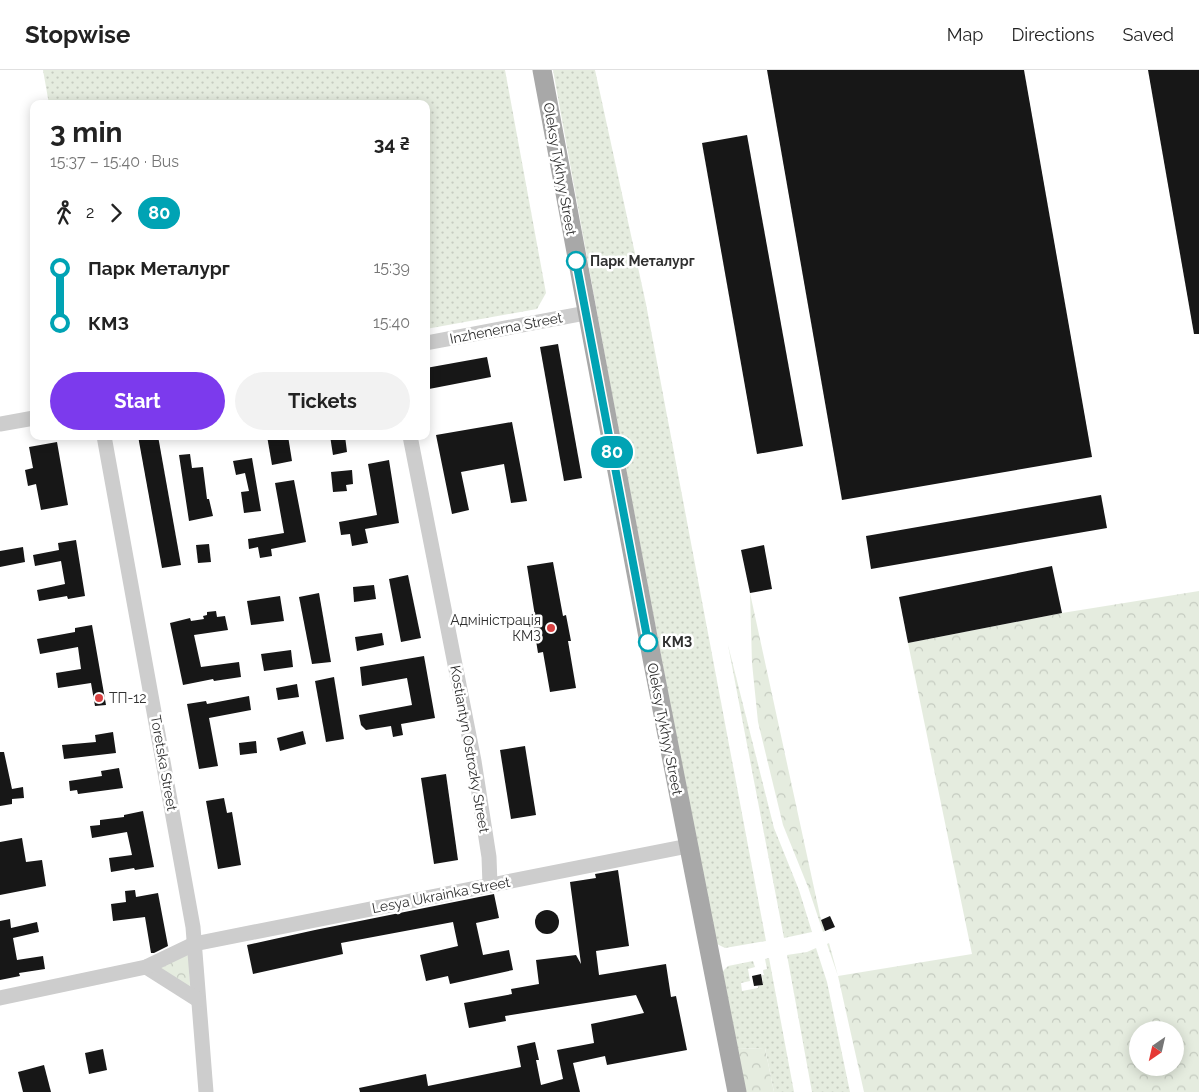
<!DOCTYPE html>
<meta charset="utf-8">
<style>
:root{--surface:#fff;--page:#f2f2f2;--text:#222;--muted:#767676;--line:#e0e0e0;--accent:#7c3aed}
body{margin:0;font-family:Raleway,sans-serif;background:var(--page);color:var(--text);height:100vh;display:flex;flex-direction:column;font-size:19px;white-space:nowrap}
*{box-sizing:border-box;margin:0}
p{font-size:16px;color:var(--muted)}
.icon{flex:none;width:28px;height:28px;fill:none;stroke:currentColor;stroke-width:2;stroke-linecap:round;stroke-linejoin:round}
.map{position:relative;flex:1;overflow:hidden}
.side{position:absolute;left:30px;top:30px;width:400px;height:340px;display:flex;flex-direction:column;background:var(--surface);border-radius:10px;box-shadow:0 2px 12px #0003}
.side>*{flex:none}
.badge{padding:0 10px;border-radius:16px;font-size:18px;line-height:32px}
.needle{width:32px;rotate:214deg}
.buttons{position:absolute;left:1129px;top:951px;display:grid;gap:10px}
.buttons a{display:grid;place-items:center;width:55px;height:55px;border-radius:50%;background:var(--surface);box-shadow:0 2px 12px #0003;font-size:25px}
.map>.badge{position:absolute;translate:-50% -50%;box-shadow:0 0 0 2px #fff}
.legs{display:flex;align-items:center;gap:8px;height:55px;padding:0 20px;font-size:16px}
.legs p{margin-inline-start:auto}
.head{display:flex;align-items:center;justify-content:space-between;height:85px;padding:0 20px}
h1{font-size:28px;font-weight:700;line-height:38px}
.button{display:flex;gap:10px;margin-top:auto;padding:10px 20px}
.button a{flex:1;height:58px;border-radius:30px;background:var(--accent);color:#fff;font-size:20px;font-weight:700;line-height:58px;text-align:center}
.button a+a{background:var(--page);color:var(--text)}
ul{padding:0 20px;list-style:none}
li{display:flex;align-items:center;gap:18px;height:55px;font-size:19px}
li i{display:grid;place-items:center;width:8px;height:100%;margin:0 6px;background:currentColor}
li i::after{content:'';width:12px;height:12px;margin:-6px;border:4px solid;border-radius:50%;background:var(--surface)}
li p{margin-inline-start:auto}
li:first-child i{background:linear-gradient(#0000 50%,currentColor 0)}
li:last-child i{background:linear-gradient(currentColor 50%,#0000 0)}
header{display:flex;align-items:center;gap:30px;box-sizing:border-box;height:70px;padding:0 25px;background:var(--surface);border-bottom:1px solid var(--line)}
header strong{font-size:24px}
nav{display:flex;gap:28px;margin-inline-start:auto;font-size:18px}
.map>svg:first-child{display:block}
.grass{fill:url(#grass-dots)}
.forest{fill:url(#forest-crowns);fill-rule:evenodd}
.building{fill:#171717}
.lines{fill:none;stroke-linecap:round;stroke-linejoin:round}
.minor{stroke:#cdcdcd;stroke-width:15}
.major{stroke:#a8a8a8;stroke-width:19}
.line-1-casing{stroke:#fff;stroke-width:11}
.line-1{stroke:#00a3b4;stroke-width:8}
.stop-1-dot{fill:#fff;stroke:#00a3b4;stroke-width:2.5}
.poi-dot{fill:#d84142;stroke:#fff;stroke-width:2}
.labels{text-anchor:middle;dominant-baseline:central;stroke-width:5;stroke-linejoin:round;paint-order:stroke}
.street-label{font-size:14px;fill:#303030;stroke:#fff}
.stop-label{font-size:14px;font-weight:bold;fill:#303030;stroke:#fff;text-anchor:start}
.poi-label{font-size:14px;fill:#303030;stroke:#fff;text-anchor:end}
</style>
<header>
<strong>Stopwise</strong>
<nav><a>Map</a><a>Directions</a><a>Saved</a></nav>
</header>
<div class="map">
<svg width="1199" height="1022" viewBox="0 0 1199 1022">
<defs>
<pattern id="grass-dots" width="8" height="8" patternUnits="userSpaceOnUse" patternTransform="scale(1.25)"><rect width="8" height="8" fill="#e5ecdf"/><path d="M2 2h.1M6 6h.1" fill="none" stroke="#c5cbc0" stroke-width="1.8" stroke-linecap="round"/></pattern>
<pattern id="forest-crowns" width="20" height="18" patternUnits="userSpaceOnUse" patternTransform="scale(1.25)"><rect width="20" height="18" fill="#e5ecdf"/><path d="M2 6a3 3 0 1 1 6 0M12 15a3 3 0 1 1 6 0" fill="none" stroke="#c5cbc0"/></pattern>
</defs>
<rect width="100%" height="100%" fill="#fff"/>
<g class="grass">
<polygon points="43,0 505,0 546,223 537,239 426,259 426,34 49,34"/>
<polygon points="553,0 595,0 646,234 766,871 725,878 715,873 613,330"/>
<polygon points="728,575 774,758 799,820 812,862 784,868"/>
<polygon points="816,878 827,912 850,1022 812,1022 787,885 807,882"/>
<polygon points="769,888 794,1022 774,1022 765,978 737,979 721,903 728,896 753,891 755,897 748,899 750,911 741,913 742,921 758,918 758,916 763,915 762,905 764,905 763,900 767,899 765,889"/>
</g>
<g class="forest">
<path d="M1199,521V1022H864L838,906L827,874L829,873L838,906L972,884L908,573L1062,543ZM1138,960H1175V998H1138Z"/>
<polygon points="750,523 821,850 825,861 823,862 808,817 783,755 758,652 752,593"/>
<polygon points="189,882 190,919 158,898"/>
<polygon points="765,978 774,1022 746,1022 737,979"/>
</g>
<g class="building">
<polygon points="767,0 1024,0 1092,387 842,430"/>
<polygon points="1148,0 1199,0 1199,264 1194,264"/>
<polygon points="747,65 803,376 757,384 702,73"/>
<polygon points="558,274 582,408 564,411 540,277"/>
<polygon points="487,287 491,307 429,319 426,298"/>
<polygon points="512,352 527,431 511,433 504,394 461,402 469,440 452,444 436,365"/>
<polygon points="138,366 158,366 181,495 162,498"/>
<polygon points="267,366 288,366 292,391 272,395"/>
<polygon points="330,366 345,366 347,382 333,385"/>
<polygon points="57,372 68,435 41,440 36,414 28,416 25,400 33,398 29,377"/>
<polygon points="190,384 192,398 203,397 207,429 209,429 213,446 189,451 179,385"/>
<polygon points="252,388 261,441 244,443 241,422 249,421 245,403 236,405 233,391"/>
<polygon points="389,390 399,453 365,459 368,473 352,476 350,464 341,465 339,452 377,445 368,394"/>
<polygon points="352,400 353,414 346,415 347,421 333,422 331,402"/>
<polygon points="294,410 306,472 271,479 272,486 260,488 258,477 249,479 248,469 284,463 275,413"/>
<polygon points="1101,425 1107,458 871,499 866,466"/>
<polygon points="76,470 85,526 68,529 67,526 39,531 37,520 65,514 61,491 35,496 33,485 59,480 58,473"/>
<polygon points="209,474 211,492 198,493 196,475"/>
<polygon points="764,475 772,519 750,523 741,480"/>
<polygon points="23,477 25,492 0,497 0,481"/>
<polygon points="553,492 563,546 566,545 571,571 568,571 576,618 550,622 543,582 538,583 532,546 535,546 527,496"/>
<polygon points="1052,496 1062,543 908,573 899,527"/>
<polygon points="408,505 421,568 401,572 389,509"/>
<polygon points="374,515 376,529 354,532 353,517"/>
<polygon points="319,523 331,592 312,594 299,527"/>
<polygon points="280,526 284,551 251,555 247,531"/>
<polygon points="216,541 217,547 225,546 228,560 194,565 201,597 239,592 241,607 214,611 213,609 183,615 170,553 190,548 191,551 204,549 203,546 207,545 207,542"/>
<polygon points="92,555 106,635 95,636 91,613 58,618 56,603 81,599 78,577 40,584 37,569 75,562 75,558"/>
<polygon points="382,563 384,575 357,581 355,567"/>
<polygon points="291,580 293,597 264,601 261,584"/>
<polygon points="424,586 435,648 401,654 403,665 393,667 391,656 366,660 361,655 359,645 412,635 407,608 362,616 360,597"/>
<polygon points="334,607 344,669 326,672 315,611"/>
<polygon points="297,614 299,627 278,630 276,618"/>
<polygon points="249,626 251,640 209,648 218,696 199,699 187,634 206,631 207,634"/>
<polygon points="303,661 306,674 280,681 277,668"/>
<polygon points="113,662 116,683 64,689 62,675 96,672 95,665"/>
<polygon points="256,671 257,683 240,685 239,673"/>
<polygon points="525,676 536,745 511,749 500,680"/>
<polygon points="0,682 4,682 12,719 23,717 24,728 12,729 12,734 0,736"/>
<polygon points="119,698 123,718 78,724 77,720 70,721 69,711 102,706 101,701"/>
<polygon points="446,704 458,790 434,794 421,708"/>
<polygon points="224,728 227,743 232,742 241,795 218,799 206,731"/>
<polygon points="143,741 154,797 135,800 134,798 111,802 109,788 132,785 127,762 92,768 90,756 100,755 100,750 124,747 124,745"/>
<polygon points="22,768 26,792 42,790 46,816 0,825 0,772"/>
<polygon points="618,800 629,876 596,881 599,905 666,894 671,927 676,926 687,980 607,995 605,986 573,993 580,1022 360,1022 359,1018 426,1004 428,1016 521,997 517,976 535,972 539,990 536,990 541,1015 563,1009 557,980 594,973 591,954 644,943 636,925 505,946 506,951 469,958 464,933 512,924 511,919 539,914 536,890 576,885 581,894 570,812 596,808 595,804"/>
<polygon points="135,820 136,827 158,823 168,876 154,883 151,883 145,847 113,851 111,834 126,832 125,821"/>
<polygon points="494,824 499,848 476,853 483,885 509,880 513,900 450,914 448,906 426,911 420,885 458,876 453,852 341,873 343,884 253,904 247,875 315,860"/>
<circle cx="547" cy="852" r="12"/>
<polygon points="830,846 835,857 825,861 821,850"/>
<polygon points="10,849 11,858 37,852 39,862 13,868 17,890 43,886 45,899 19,903 20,906 0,910 0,851"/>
<polygon points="761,904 763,915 754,916 752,906"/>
<polygon points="103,979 107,1000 89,1004 85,983"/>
<polygon points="44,995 51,1022 23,1022 18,1002"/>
</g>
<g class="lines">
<g class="minor">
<polyline points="426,273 586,243"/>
<polyline points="0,354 34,348"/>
<polyline points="104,366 193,857 206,1022"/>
<polyline points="410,366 474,691 489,787 490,815"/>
<polyline points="146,897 198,930"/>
<polyline points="0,928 146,897 194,874 688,776"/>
</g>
<path class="major" d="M542,0C604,341 669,682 737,1022"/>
</g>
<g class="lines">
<defs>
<polyline id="line-1" points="576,191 648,572"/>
</defs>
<use href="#line-1" class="line-1-casing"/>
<use href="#line-1" class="line-1"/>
</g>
<g class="stop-1-dot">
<circle cx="576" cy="191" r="9"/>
<circle cx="648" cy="572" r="9"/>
</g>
<g class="poi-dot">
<circle cx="551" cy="558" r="5"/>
<circle cx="99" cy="628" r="5"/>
</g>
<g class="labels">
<g class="street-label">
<text transform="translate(560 99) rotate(80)">Oleksy Tykhyy Street</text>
<text transform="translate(506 258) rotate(-11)">Inzhenerna Street</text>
<text transform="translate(665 659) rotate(79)">Oleksy Tykhyy Street</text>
<text transform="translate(470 679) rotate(80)">Kostiantyn Ostrozky Street</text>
<text transform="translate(164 693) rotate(80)">Toretska Street</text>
<text transform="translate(441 825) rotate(-11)">Lesya Ukrainka Street</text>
</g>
<g class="stop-label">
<text x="590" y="191">Парк Металург</text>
<text x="662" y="572">КМЗ</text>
</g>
<g class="poi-label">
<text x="541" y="550">Адміністрація<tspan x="541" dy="16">КМЗ</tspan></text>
<text x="109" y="628" text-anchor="start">ТП-12</text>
</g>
</g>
</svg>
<div class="buttons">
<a><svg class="needle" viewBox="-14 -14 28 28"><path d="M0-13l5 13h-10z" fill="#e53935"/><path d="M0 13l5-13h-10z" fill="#767676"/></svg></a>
</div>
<b class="badge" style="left:612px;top:382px;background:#00a3b4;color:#fff">80</b>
<section class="side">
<div class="head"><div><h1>3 min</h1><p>15:37 – 15:40 · Bus</p></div><b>34 ₴</b></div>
<div class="legs"><svg class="icon" aria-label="walk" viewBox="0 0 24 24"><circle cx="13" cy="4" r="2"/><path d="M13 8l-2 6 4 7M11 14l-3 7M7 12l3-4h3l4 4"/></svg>2<svg class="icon" aria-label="forward" viewBox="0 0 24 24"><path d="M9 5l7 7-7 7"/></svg><b class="badge" style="background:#00a3b4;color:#fff">80</b></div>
<ul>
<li><i style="color:#00a3b4"></i><b>Парк Металург</b><p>15:39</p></li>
<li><i style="color:#00a3b4"></i><b>КМЗ</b><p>15:40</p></li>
</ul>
<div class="button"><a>Start</a><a>Tickets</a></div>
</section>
</div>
